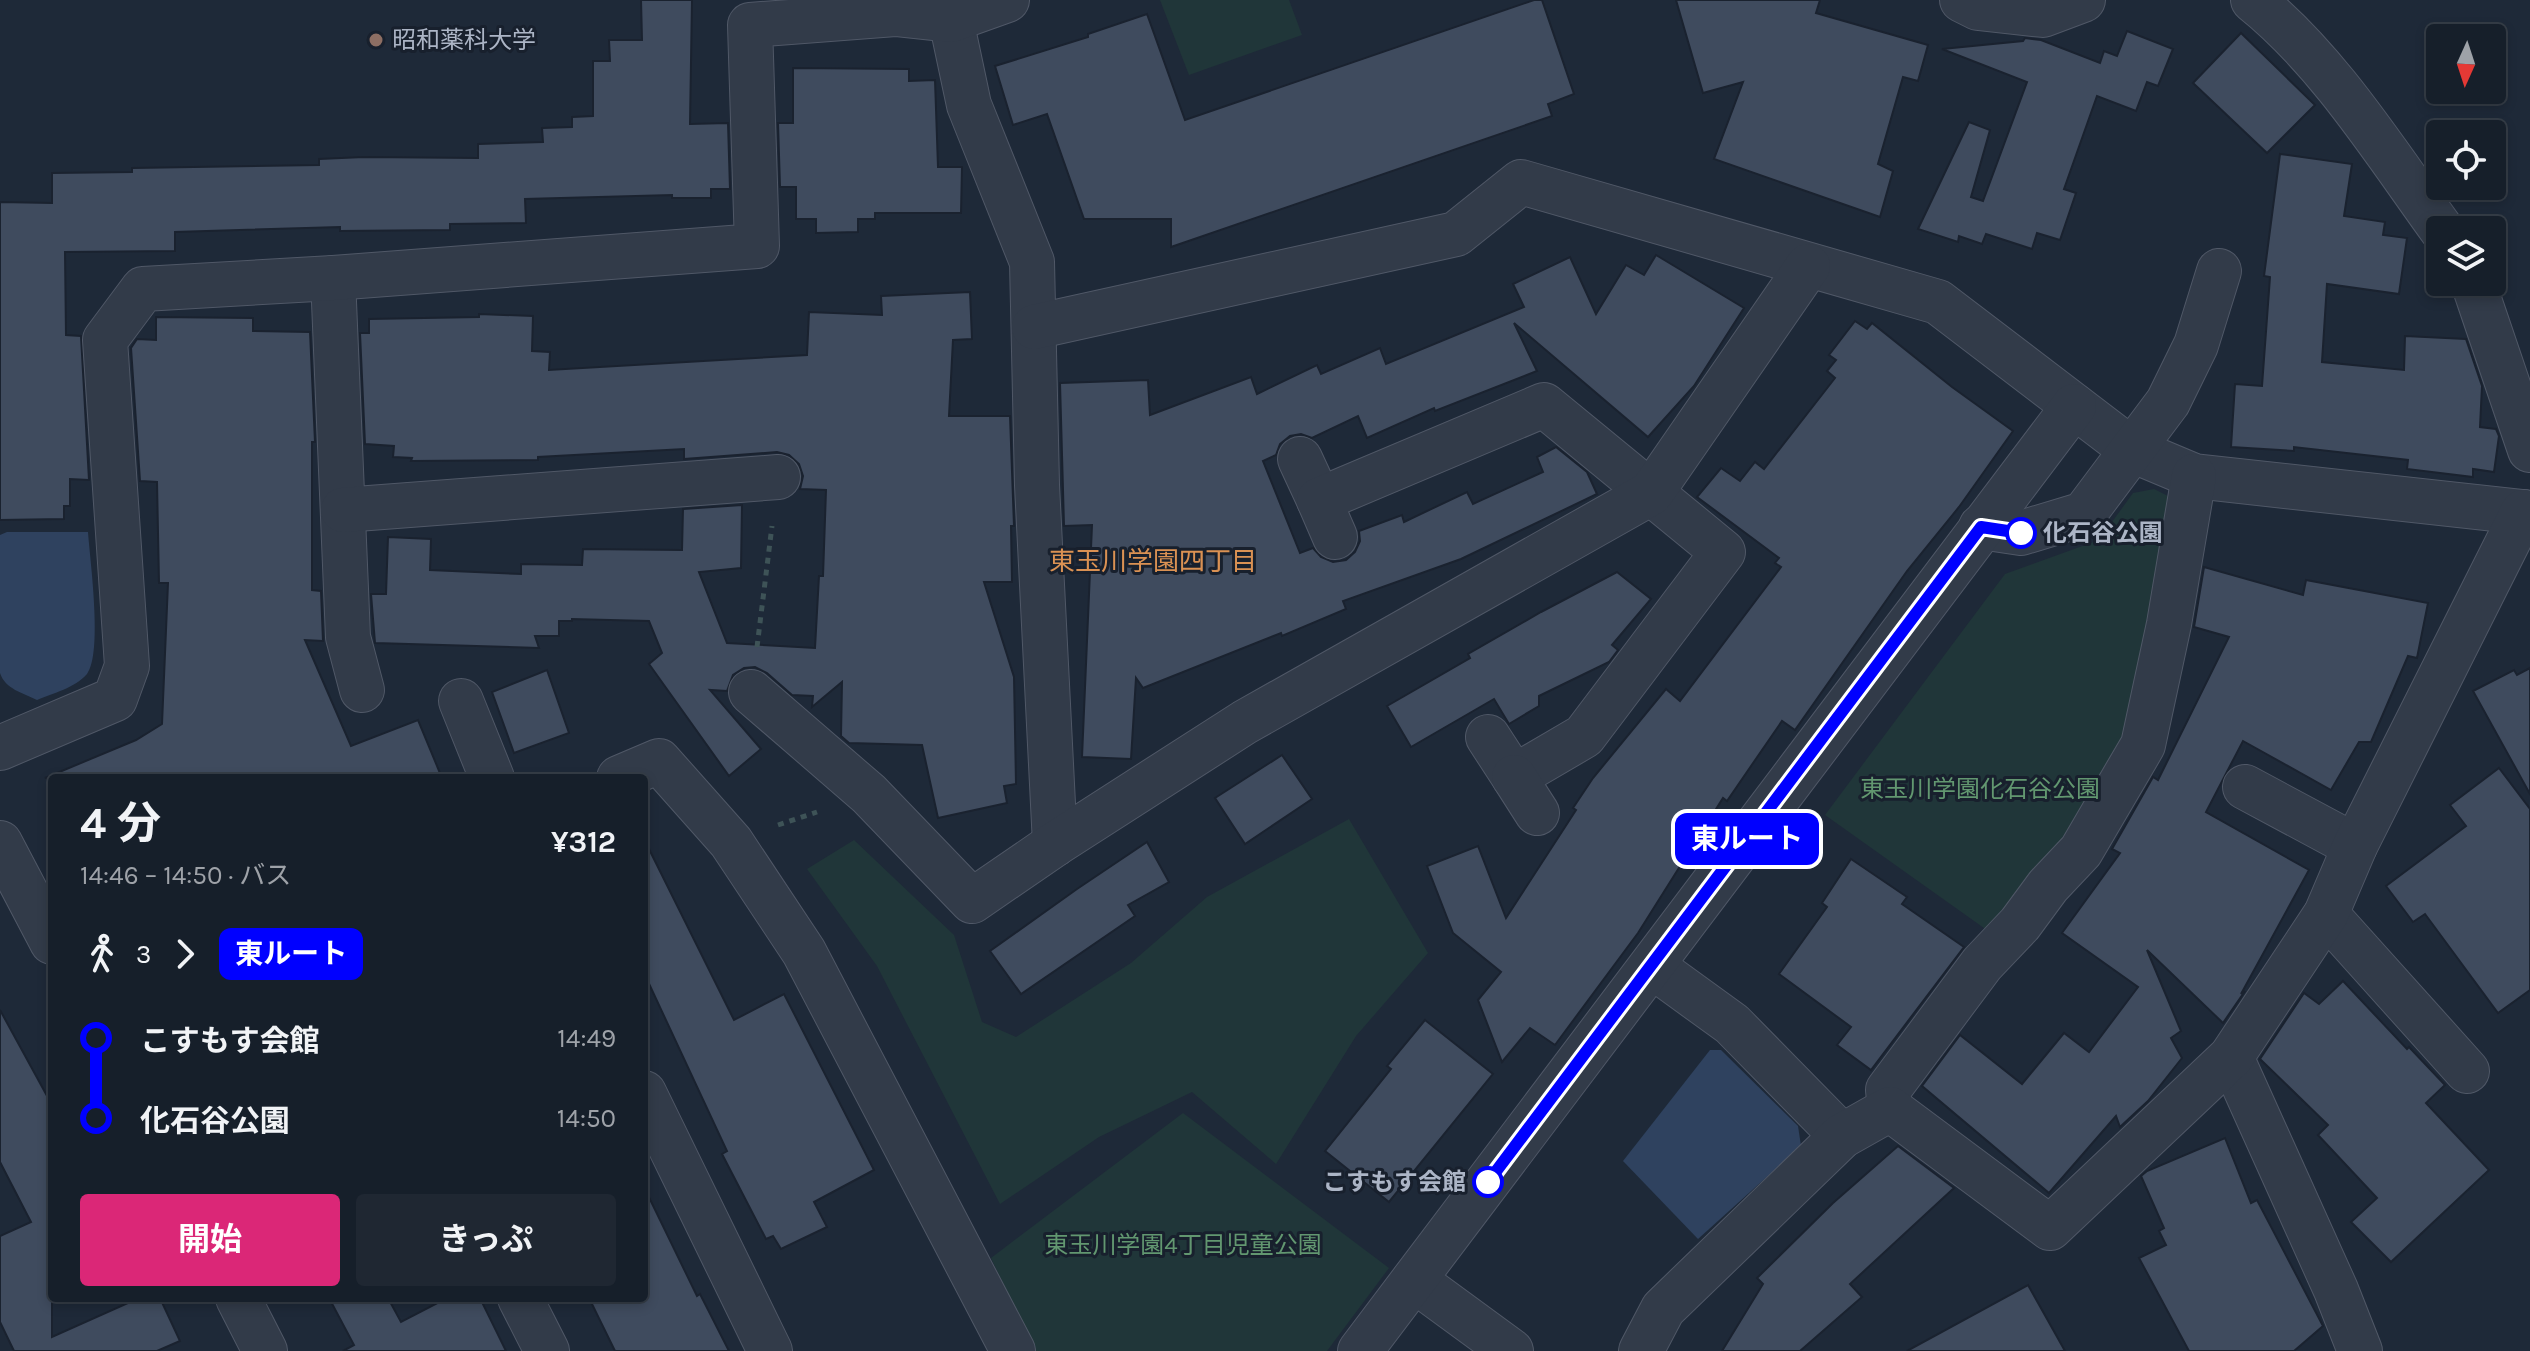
<!DOCTYPE html>
<html lang="ja">
<meta charset="utf-8">
<style>
:root{--surface:#161f2a;--page:#1f2732;--text:#f1f3f6;--muted:#9ea2a8;--line:#353d47;--accent:#db2777}
body{margin:0;font-family:Karla,"Noto Sans JP",sans-serif;background:var(--page);color:var(--text);height:100vh;display:flex;flex-direction:column;font-size:30px;white-space:nowrap}
*{box-sizing:border-box;margin:0}
p{font-size:26px;color:var(--muted)}
.icon{flex:none;width:44px;height:44px;fill:none;stroke:currentColor;stroke-width:2;stroke-linecap:round;stroke-linejoin:round}
.map{position:relative;flex:1;overflow:hidden}
.details{position:absolute;left:48px;top:774px;width:600px;height:528px;display:flex;flex-direction:column;background:var(--surface);border-radius:8px;box-shadow:0 4px 12px #0003,0 0 0 2px var(--line)}
.details>*{flex:none}
.badge{padding:0 16px;border-radius:12px;font-size:28px;line-height:52px}
.needle{width:52px;rotate:183deg}
.tools{position:absolute;left:2426px;top:24px;display:grid;gap:16px}
.tools a{display:grid;place-items:center;width:80px;height:80px;border-radius:8px;background:var(--surface);box-shadow:0 4px 12px #0003,0 0 0 2px var(--line);font-size:40px}
.map>.badge{position:absolute;translate:-50% -50%;box-shadow:0 0 0 4px #fff}
.legs{display:flex;align-items:center;gap:12px;height:88px;padding:0 32px;font-size:26px}
.legs p{margin-inline-start:auto}
.head{display:flex;align-items:center;justify-content:space-between;height:136px;padding:0 32px}
h1{font-size:44px;font-weight:700;line-height:60px}
.button{display:flex;gap:16px;margin-top:auto;padding:16px 32px}
.button a{flex:1;height:92px;border-radius:8px;background:var(--accent);color:#fff;font-size:32px;font-weight:700;line-height:92px;text-align:center}
.button a+a{background:var(--page);color:var(--text)}
ul{padding:0 32px;list-style:none}
li{display:flex;align-items:center;gap:28px;height:80px;font-size:30px}
li i{display:grid;place-items:center;width:12px;height:100%;margin:0 10px;background:currentColor}
li i::after{content:'';width:20px;height:20px;margin:-10px;border:6px solid;border-radius:50%;background:var(--surface)}
li p{margin-inline-start:auto}
li:first-child i{background:linear-gradient(#0000 50%,currentColor 0)}
li:last-child i{background:linear-gradient(currentColor 50%,#0000 0)}
.map>svg:first-child{display:block}
.green{fill:#203639}
.water{fill:#2f425f}
.building{fill:#3f4b5e;stroke:#1a222f;stroke-width:2}
.lines{fill:none;stroke-linecap:round;stroke-linejoin:round}
.minor-casing{stroke:#505867;stroke-width:46}
.path{stroke:#3e5357;stroke-width:5;stroke-dasharray:6 6;stroke-linecap:butt}
.minor{stroke:#323b49;stroke-width:44}
.line-1-casing{stroke:#fff;stroke-width:18}
.line-1{stroke:#00f;stroke-width:12}
.education-dot{fill:#8d6e63;stroke:#18202d;stroke-width:3}
.stop-1-dot{fill:#fff;stroke:#00f;stroke-width:4}
.labels{text-anchor:middle;dominant-baseline:central;stroke-width:6;stroke-linejoin:round;paint-order:stroke}
.poi-label{font-size:24px;fill:#acb5c6;stroke:#18202d;text-anchor:start}
.stop-label{font-size:24px;font-weight:bold;fill:#acb5c6;stroke:#18202d;text-anchor:start}
.park-label{font-size:24px;fill:#629770;stroke:#18202d}
.neighbourhood-label{font-size:26px;fill:#da9153;stroke:#18202d}
</style>
<div class="map">
<svg width="2530" height="1351" viewBox="0 0 2530 1351">
<rect width="100%" height="100%" fill="#1e2938"/>
<g class="green">
<polygon points="1160,0 1289,0 1302,35 1189,75"/>
<polygon points="2154,489 2186,505 2135,747 1998,938 1825,815 2005,574 2099,540 2133,493"/>
<polygon points="1349,819 1428,953 1356,1036 1276,1164 1192,1092 1099,1137 1000,1204 877,966 807,869 854,840 954,935 982,1022 1016,1037 1131,963 1207,897"/>
<polygon points="1183,1113 1389,1268 1327,1351 1035,1351 991,1258"/>
</g>
<g class="water">
<path d="M7,532H88C90,560 103,653 87,674C75,688 53,693 37,700C23,693 5,689 0,673V535Z"/>
<polygon points="1710,1050 1721,1050 1798,1126 1801,1146 1698,1239 1623,1161"/>
</g>
<g class="building">
<polygon points="641,0 692,0 690,124 728,123 730,189 711,189 711,198 672,198 672,195 525,199 526,223 450,224 450,230 340,231 340,227 175,232 175,251 65,252 66,335 81,336 89,480 70,479 70,506 64,506 64,519 0,520 0,202 52,203 52,173 132,172 132,168 319,165 319,159 364,157 478,158 478,144 543,142 542,128 572,127 572,117 593,116 593,61 610,61 609,40 642,40"/>
<polygon points="1534,0 1542,0 1574,94 1548,104 1552,116 1171,247 1171,219 1084,219 1047,114 1013,125 995,66 1088,37 1088,34 1147,14 1185,120"/>
<polygon points="1676,0 1820,0 1816,13 1928,45 1918,81 1903,77 1878,164 1893,171 1880,217 1714,159 1743,82 1703,93"/>
<polygon points="2127,31 2173,49 2158,86 2147,82 2136,111 2097,96 2064,189 2076,193 2060,240 2037,233 2032,249 1986,234 1982,244 1959,236 1958,242 1918,229 1969,122 1990,130 1971,197 1983,201 2027,82 1942,49 2023,41 2025,38 2041,40 2100,63 2104,51 2117,56"/>
<polygon points="2241,33 2315,105 2267,153 2193,83"/>
<polygon points="793,68 909,69 909,81 935,80 938,167 962,167 961,213 875,213 875,219 858,219 858,232 816,233 816,219 796,219 796,187 780,187 778,123 793,123"/>
<polygon points="2280,154 2352,164 2344,216 2385,222 2383,235 2407,238 2399,294 2327,284 2322,362 2404,370 2405,336 2466,339 2482,386 2480,427 2496,429 2499,436 2494,472 2473,469 2473,477 2407,469 2408,460 2294,447 2294,451 2231,447 2235,384 2262,386 2270,277 2264,276"/>
<polygon points="1656,255 1744,308 1694,386 1648,437 1514,323 1537,371 1435,411 1434,408 1367,438 1358,416 1312,438 1301,434 1290,436 1280,444 1276,455 1263,461 1300,553 1313,548 1321,557 1333,562 1346,560 1355,552 1360,541 1359,531 1402,515 1404,522 1467,492 1473,504 1543,472 1537,457 1556,447 1587,472 1597,494 1461,559 1343,601 1346,609 1282,636 1281,633 1143,688 1136,678 1131,759 1082,757 1092,525 1064,526 1060,383 1148,380 1150,415 1251,377 1257,394 1317,365 1321,374 1380,348 1386,364 1524,307 1513,284 1570,257 1596,314 1626,265 1644,275"/>
<polygon points="970,292 972,339 953,340 949,416 1010,416 1014,526 1011,526 1012,582 984,582 1014,677 1016,784 1004,786 1007,803 938,818 922,745 849,743 841,736 842,682 812,707 813,696 792,695 767,673 755,667 744,668 733,675 727,691 710,690 761,749 729,776 649,664 662,653 649,621 572,619 572,621 559,621 559,636 535,636 539,648 375,643 371,594 386,594 388,537 431,539 430,570 521,574 521,564 582,565 583,549 682,550 683,509 742,505 741,568 699,572 727,643 815,648 819,576 823,576 826,490 800,489 803,476 799,464 789,455 777,452 684,459 684,449 538,457 538,460 411,461 412,458 393,457 394,446 365,444 360,333 369,333 369,319 479,317 479,314 533,316 532,351 550,352 549,370 807,355 809,312 882,315 881,296"/>
<polygon points="156,317 253,318 253,331 310,332 315,442 312,442 312,590 321,591 323,641 305,640 351,746 418,720 442,778 45,778 136,740 162,724 168,583 159,583 157,482 140,481 131,348 137,339 156,340"/>
<polygon points="1855,321 1867,329 1872,323 1952,387 2013,431 1959,507 1907,571 1795,730 1782,721 1727,801 1723,798 1638,933 1555,1045 1530,1028 1502,1062 1478,1000 1501,972 1453,933 1427,866 1478,846 1506,918 1576,810 1573,808 1593,778 1666,689 1680,701 1781,567 1775,563 1779,558 1697,497 1721,468 1740,481 1755,462 1764,469 1835,378 1827,371 1836,360 1829,355"/>
<polygon points="2204,567 2303,595 2306,580 2428,603 2417,658 2408,656 2371,742 2359,742 2331,790 2243,741 2206,812 2309,870 2241,994 2245,991 2223,1023 2147,950 2181,1031 2171,1038 2182,1058 2148,1101 2120,1127 2116,1116 2049,1193 1922,1086 1960,1035 2022,1084 2064,1033 2089,1052 2138,987 2062,933 2120,853 2112,849 2153,777 2158,780 2229,637 2194,627"/>
<polygon points="1617,572 1651,599 1612,645 1618,650 1609,662 1539,696 1539,706 1509,724 1494,699 1411,747 1387,706 1470,658 1468,654 1541,612"/>
<polygon points="2530,668 2530,794 2473,691 2514,670 2517,675"/>
<polygon points="547,670 569,733 514,753 492,692"/>
<polygon points="1282,755 1312,799 1245,844 1215,798"/>
<polygon points="2499,768 2530,809 2530,990 2498,1013 2425,914 2413,922 2386,886 2466,826 2450,805"/>
<polygon points="644,839 734,1020 784,994 874,1170 814,1202 827,1227 781,1249 773,1236 766,1239 722,1154 727,1151 644,973"/>
<polygon points="1147,842 1169,882 1128,905 1135,916 1021,994 990,951 1077,889"/>
<polygon points="1851,859 1907,897 1902,904 1964,947 1871,1070 1837,1045 1851,1027 1779,974 1827,907 1822,903"/>
<polygon points="2343,981 2407,1049 2409,1047 2445,1085 2426,1103 2489,1170 2391,1262 2351,1222 2377,1198 2318,1135 2328,1125 2260,1059 2304,993 2319,1004"/>
<polygon points="0,1010 52,1105 52,1337 139,1298 160,1298 180,1341 157,1351 14,1351 0,1322 0,1236 31,1222 0,1162"/>
<polygon points="1425,1020 1493,1074 1389,1202 1325,1151 1391,1069 1387,1066"/>
<polygon points="2225,1138 2251,1203 2257,1200 2323,1326 2294,1351 2189,1351 2139,1258 2166,1245 2159,1231 2164,1228 2141,1176 2147,1171"/>
<polygon points="1898,1146 1954,1188 1850,1284 1862,1297 1800,1351 1722,1351 1763,1284 1757,1278 1833,1203"/>
<polygon points="644,1187 697,1296 700,1294 729,1351 615,1351 589,1298 644,1298"/>
<polygon points="2028,1285 2065,1351 1907,1351"/>
<polygon points="329,1298 388,1298 401,1322 447,1298 480,1298 506,1351 343,1351 354,1345"/>
</g>
<g class="lines">
<defs>
<g id="minor">
<polyline points="1962,0 1978,8 2043,15 2083,0"/>
<path d="M2253,0C2328,60 2386,153 2442,230"/>
<polyline points="951,20 969,105 1032,262 1037,485 1055,844"/>
<polyline points="333,278 348,637 362,690"/>
<polyline points="2473,282 2530,450"/>
<polyline points="1034,327 1456,234 1521,182 1938,302 2132,450 2194,476 2530,513"/>
<polyline points="1300,459 1319,500"/>
<polyline points="343,510 778,477"/>
<polyline points="1981,527 2021,533 2084,514 2168,402 2196,345 2219,271"/>
<polyline points="1335,537 1319,500 1544,405 1723,552 1584,736 1514,777 1488,737"/>
<polyline points="751,692 869,794 972,901 1055,844 1245,722 1651,493 1808,266"/>
<polyline points="461,701 492,778"/>
<polyline points="0,748 115,699 127,666 105,340 143,289 333,278 757,246 750,25 895,14 951,20 1007,0"/>
<polyline points="1514,777 1537,813"/>
<polyline points="619,778 659,761 731,842 804,952 1013,1351"/>
<polyline points="2245,787 2355,846"/>
<polyline points="0,843 52,942"/>
<polyline points="2326,914 2467,1071"/>
<polyline points="1652,966 1732,1024 1842,1136"/>
<polyline points="2231,1057 2336,1290 2360,1351"/>
<polyline points="644,1093 770,1351"/>
<polyline points="1890,1109 1888,1090 1982,964 2020,924 2048,886 2081,851 2143,745 2169,624 2194,476"/>
<polyline points="1414,1280 1511,1351"/>
<polyline points="238,1298 265,1351"/>
<polyline points="520,1298 547,1351"/>
<polyline points="1360,1351 2074,406"/>
<polyline points="1641,1351 1663,1309 1842,1136 1890,1109 2050,1228 2231,1057 2326,914 2355,846 2523,512"/>
</g>
</defs>
<use href="#minor" class="minor-casing"/>
<g class="path">
<polyline points="757,647 772,526"/>
<polyline points="778,825 817,812"/>
</g>
<use href="#minor" class="minor"/>
</g>
<g class="lines">
<defs>
<polyline id="line-1" points="1488,1182 1981,527 2021,533"/>
</defs>
<use href="#line-1" class="line-1-casing"/>
<use href="#line-1" class="line-1"/>
</g>
<circle class="education-dot" cx="376" cy="40" r="8"/>
<g class="stop-1-dot">
<circle cx="2021" cy="533" r="14"/>
<circle cx="1488" cy="1182" r="14"/>
</g>
<g class="labels">
<g class="poi-label">
<text x="392" y="40">昭和薬科大学</text>
</g>
<g class="stop-label">
<text x="2043" y="533">化石谷公園</text>
<text x="1466" y="1182" text-anchor="end">こすもす会館</text>
</g>
<g class="park-label">
<text x="1980" y="789">東玉川学園化石谷公園</text>
<text x="1183" y="1245">東玉川学園4丁目児童公園</text>
</g>
<g class="neighbourhood-label">
<text x="1153" y="561">東玉川学園四丁目</text>
</g>
</g>
</svg>
<div class="tools">
<a><svg class="needle" viewBox="-14 -14 28 28"><path d="M0-13l5 13h-10z" fill="#e53935"/><path d="M0 13l5-13h-10z" fill="#9ea2a8"/></svg></a>
<a><svg class="icon" aria-label="locate" viewBox="0 0 24 24"><circle cx="12" cy="12" r="6"/><path d="M12 2v4M12 18v4M2 12h4M18 12h4"/></svg></a>
<a><svg class="icon" aria-label="layers" viewBox="0 0 24 24"><path d="M12 4l9 5-9 5-9-5zM3 14l9 5 9-5"/></svg></a>
</div>
<b class="badge" style="left:1747px;top:839px;background:#00f;color:#fff">東ルート</b>
<section class="details">
<div class="head"><div><h1>4 分</h1><p>14:46 – 14:50 · バス</p></div><b>¥312</b></div>
<div class="legs"><svg class="icon" aria-label="walk" viewBox="0 0 24 24"><circle cx="13" cy="4" r="2"/><path d="M13 8l-2 6 4 7M11 14l-3 7M7 12l3-4h3l4 4"/></svg>3<svg class="icon" aria-label="forward" viewBox="0 0 24 24"><path d="M9 5l7 7-7 7"/></svg><b class="badge" style="background:#00f;color:#fff">東ルート</b></div>
<ul>
<li><i style="color:#00f"></i><b>こすもす会館</b><p>14:49</p></li>
<li><i style="color:#00f"></i><b>化石谷公園</b><p>14:50</p></li>
</ul>
<div class="button"><a>開始</a><a>きっぷ</a></div>
</section>
</div>
